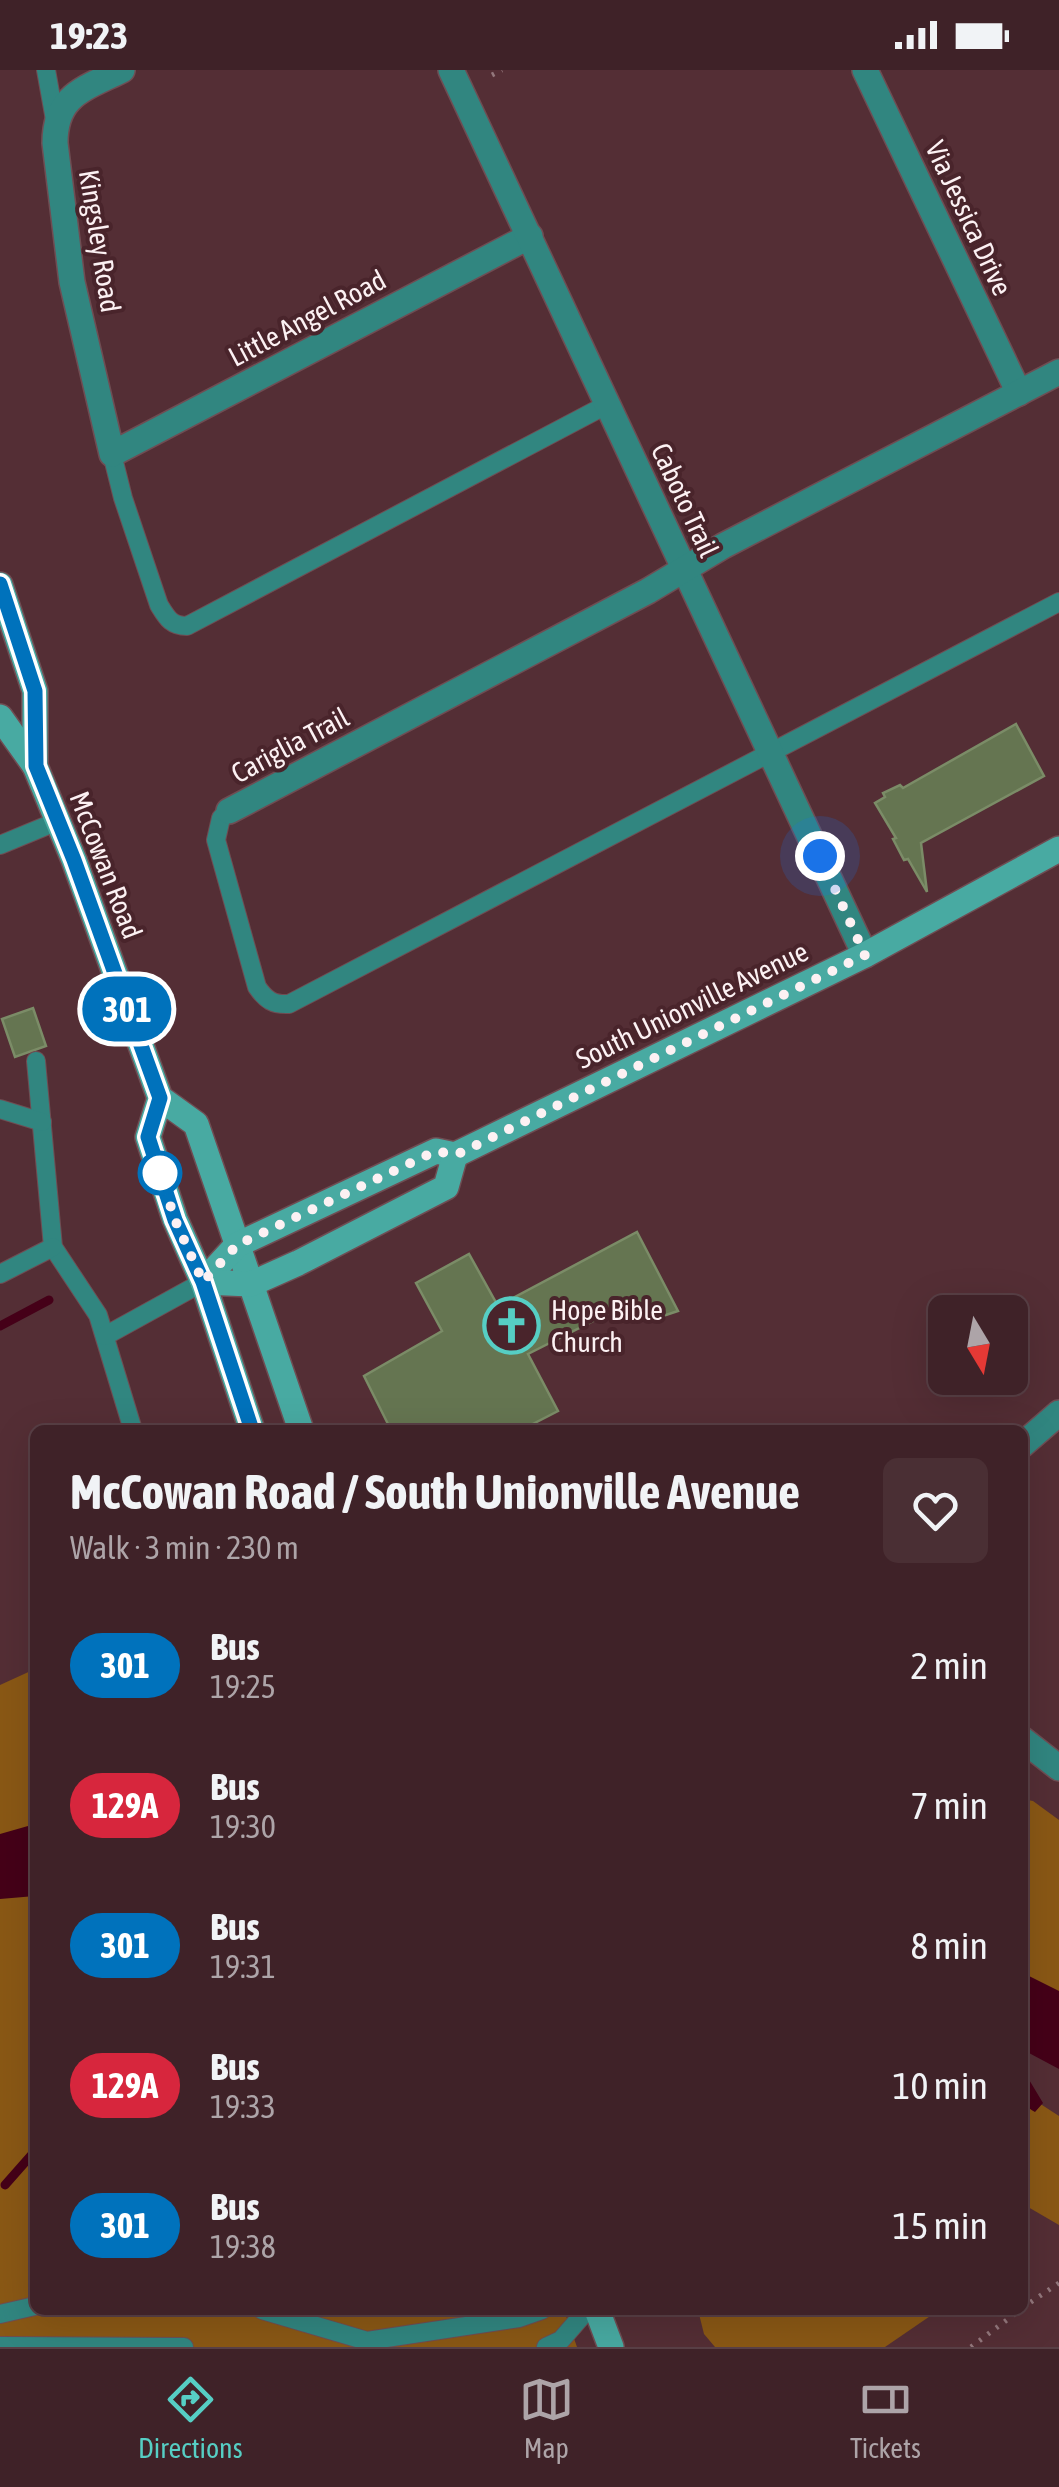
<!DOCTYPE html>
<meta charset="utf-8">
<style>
:root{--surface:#3f2228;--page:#4a2f34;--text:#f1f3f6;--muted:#ada4a8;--line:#583f45;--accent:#56cec4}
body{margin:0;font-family:"Asap Condensed",sans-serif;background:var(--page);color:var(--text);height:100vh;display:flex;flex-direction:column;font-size:38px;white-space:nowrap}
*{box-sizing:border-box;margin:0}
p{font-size:32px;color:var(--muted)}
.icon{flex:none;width:55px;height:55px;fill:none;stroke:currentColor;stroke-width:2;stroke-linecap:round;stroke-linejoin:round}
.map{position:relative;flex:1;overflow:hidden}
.drawer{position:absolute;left:30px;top:1355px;width:998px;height:890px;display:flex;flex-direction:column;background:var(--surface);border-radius:15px;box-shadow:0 10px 40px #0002,0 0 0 2px var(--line)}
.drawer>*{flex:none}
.badge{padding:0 20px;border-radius:32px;font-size:35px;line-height:65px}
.needle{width:65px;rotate:170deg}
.tools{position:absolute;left:928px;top:1225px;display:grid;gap:20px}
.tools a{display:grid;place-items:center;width:100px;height:100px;border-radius:15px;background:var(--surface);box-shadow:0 10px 40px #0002,0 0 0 2px var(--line);font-size:50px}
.you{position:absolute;width:50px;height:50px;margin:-25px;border:8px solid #fff;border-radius:50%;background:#1a73e8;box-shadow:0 0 0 15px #1a73e833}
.map>.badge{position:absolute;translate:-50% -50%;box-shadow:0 0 0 5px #fff}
.round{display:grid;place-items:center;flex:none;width:105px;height:105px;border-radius:15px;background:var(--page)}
.overview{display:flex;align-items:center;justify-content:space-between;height:170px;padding:0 40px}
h1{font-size:48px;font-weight:700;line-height:75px}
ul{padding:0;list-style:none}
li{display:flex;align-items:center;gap:30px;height:140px;padding:0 40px}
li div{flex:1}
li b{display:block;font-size:38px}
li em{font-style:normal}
li .badge{min-width:110px;font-weight:700;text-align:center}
.status{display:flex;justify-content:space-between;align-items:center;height:70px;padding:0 50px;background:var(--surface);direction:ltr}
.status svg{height:28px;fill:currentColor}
.dock{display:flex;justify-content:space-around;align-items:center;height:140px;border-top:2px solid var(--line);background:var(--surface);font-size:28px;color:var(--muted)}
.dock a{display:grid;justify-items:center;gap:5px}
.dock .active{color:var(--accent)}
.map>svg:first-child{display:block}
.green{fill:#8a5815}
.water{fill:#450018}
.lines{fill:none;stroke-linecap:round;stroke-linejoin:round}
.stream{stroke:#450018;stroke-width:9}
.building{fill:#657551;stroke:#7b8c67;stroke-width:2.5}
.lane-casing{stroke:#6f4d53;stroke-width:20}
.street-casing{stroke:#6f4d53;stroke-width:28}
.secondary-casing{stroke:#6f4d53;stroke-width:28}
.path{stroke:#93777c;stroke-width:5;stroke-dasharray:2.5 8;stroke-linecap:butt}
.lane{stroke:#318680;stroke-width:18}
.street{stroke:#318680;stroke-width:25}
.secondary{stroke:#48aaa2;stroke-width:25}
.line-casing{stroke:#fff;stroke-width:22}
.line{stroke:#0072bc;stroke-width:15}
.walk{stroke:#fcf1f3;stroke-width:10;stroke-dasharray:0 18}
.stop-dot{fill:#fff;stroke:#0072bc;stroke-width:5}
.labels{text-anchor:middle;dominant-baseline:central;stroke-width:8;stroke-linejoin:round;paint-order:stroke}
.street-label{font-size:28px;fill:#fcf1f3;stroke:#49242b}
.poi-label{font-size:28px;fill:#fcf1f3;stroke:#49242b;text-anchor:start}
</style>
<div class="status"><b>19:23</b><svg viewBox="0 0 49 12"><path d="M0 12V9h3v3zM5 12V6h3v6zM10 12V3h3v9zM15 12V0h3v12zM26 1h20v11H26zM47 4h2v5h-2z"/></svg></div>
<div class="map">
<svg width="1059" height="2277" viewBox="0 0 1059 2277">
<rect width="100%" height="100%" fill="#542e35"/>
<g class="green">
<polygon points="35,1599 35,2240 564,2240 577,2277 0,2277 0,1615"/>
<polygon points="1022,1729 1033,1731 1059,1750 1059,1949 1023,1920"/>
<polygon points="1022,2022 1059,2046 1059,2155 1028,2137 1023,2142"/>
<polygon points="698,2240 939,2240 885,2277 715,2277 704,2264"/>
</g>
<g class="water">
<polygon points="35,1754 35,1826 0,1829 0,1764"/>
<polygon points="1023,1903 1059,1921 1059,1999 1029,1983 1023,1985"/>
<path d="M1022,1998L1043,2033L1035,2042C1018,2034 1022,2014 1022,1998Z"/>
</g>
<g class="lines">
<g class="stream">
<polyline points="0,1256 49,1230"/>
<polyline points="5,2115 35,2081"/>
</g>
</g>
<g class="building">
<polygon points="1016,654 1044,706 921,773 927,822 908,789 904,790 893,769 896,768 875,733 885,727 883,723 900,715 903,718"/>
<polygon points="33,938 46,976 15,987 2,949"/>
<polygon points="637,1162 678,1241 648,1251 637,1229 528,1284 558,1341 521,1360 391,1360 364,1306 442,1261 416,1213 469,1184 498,1236"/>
</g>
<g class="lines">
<defs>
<g id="lane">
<polyline points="46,0 55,50"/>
<path d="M112,384L123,428L159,535C167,548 171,556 187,556L608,334"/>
<path d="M229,741L221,748L216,770L257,917C266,930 273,935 289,934L1059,532"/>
<polyline points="0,775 58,751"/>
<polyline points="36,991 53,1177 98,1245 133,1360"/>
<polyline points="0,1039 42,1052"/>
<polyline points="0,1204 53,1177"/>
<polyline points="105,1266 203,1212"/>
<polyline points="262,2240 367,2271 519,2248 542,2240"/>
<polyline points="0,2244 35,2236"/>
<polyline points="0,2276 184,2277"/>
<polyline points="546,2277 561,2270 587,2240"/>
</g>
<g id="street">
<path d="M122,0C84,19 55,25 55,73L72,212L112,384L530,166"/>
<polyline points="451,0 865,885"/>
<polyline points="865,0 1019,323"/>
<polyline points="229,741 648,521 723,476 1059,302"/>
<polyline points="1022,1375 1059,1343"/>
<polyline points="1022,1669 1059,1698"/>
</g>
<g id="secondary">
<polyline points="0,515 35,621 35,696"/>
<polyline points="0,647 35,696 74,790 160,1028 196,1054 301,1360"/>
<polyline points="160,1028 148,1067 175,1149 203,1212 252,1360"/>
<polyline points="203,1212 237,1175 436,1081 455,1085 865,885 1059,779"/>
<polyline points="203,1212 251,1214 298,1193 446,1117 455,1085"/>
<polyline points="597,2240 611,2277"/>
</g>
</defs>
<use href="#lane" class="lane-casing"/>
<use href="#street" class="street-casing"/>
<use href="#secondary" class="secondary-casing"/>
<g class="path">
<polyline points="492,5 502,0"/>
<polyline points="1022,2238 1059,2213"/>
<polyline points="971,2277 1020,2240"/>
</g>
<use href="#lane" class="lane"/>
<use href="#street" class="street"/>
<use href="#secondary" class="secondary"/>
</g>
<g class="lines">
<defs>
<polyline id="line" points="0,514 35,621 36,696 74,790 160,1028 148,1067 175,1150 203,1212 252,1360"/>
</defs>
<use href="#line" class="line-casing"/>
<use href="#line" class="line"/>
<polyline class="walk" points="160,1103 157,1094 175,1150 203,1212 237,1175 436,1081 456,1085 865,885 820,786"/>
</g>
<defs>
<symbol id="church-ring" viewBox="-11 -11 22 22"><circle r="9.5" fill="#49242b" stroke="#56cec4" stroke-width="1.5"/><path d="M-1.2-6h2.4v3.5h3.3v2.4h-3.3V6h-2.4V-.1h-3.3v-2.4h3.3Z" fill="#56cec4"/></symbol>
</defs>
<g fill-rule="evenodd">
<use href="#church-ring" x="480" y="1224" width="63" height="63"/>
</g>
<circle class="stop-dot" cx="160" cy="1103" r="20"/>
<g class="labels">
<g class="street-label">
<text transform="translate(969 148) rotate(65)">Via Jessica Drive</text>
<text transform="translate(100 171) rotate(81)">Kingsley Road</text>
<text transform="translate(307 248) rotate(-28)">Little Angel Road</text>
<text transform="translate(685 430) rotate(65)">Caboto Trail</text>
<text transform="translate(290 675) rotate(-28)">Cariglia Trail</text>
<text transform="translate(106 795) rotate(69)">McCowan Road</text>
<text transform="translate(692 935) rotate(-26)">South Unionville Avenue</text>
</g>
<g class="poi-label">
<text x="551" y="1240">Hope Bible<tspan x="551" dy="32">Church</tspan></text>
</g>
</g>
</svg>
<div class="tools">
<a><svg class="needle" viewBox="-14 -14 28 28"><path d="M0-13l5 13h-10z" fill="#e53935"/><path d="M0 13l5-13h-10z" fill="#ada4a8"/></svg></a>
</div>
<div class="you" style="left:820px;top:786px"></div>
<b class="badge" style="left:127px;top:939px;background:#0072bc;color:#fff">301</b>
<section class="drawer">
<div class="overview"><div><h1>McCowan Road / South Unionville Avenue</h1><p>Walk · 3 min · 230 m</p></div><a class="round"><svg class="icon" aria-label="heart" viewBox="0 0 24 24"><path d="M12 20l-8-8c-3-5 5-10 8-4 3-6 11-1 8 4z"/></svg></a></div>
<ul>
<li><span class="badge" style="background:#0072bc;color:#fff">301</span><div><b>Bus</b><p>19:25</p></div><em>2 min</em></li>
<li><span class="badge" style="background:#d7263d;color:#fff">129A</span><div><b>Bus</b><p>19:30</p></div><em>7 min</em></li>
<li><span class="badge" style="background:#0072bc;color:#fff">301</span><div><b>Bus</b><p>19:31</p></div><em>8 min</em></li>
<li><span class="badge" style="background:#d7263d;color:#fff">129A</span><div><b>Bus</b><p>19:33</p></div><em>10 min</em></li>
<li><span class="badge" style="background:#0072bc;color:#fff">301</span><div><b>Bus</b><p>19:38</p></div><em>15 min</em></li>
</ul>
</section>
</div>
<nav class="dock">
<a class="active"><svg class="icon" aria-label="directions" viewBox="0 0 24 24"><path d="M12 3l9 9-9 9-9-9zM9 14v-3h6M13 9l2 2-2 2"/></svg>Directions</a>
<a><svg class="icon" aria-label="map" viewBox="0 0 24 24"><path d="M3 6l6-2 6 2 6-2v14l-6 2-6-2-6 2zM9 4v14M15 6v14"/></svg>Map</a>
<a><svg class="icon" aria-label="tickets" viewBox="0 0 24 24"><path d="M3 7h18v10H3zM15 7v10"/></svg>Tickets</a>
</nav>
